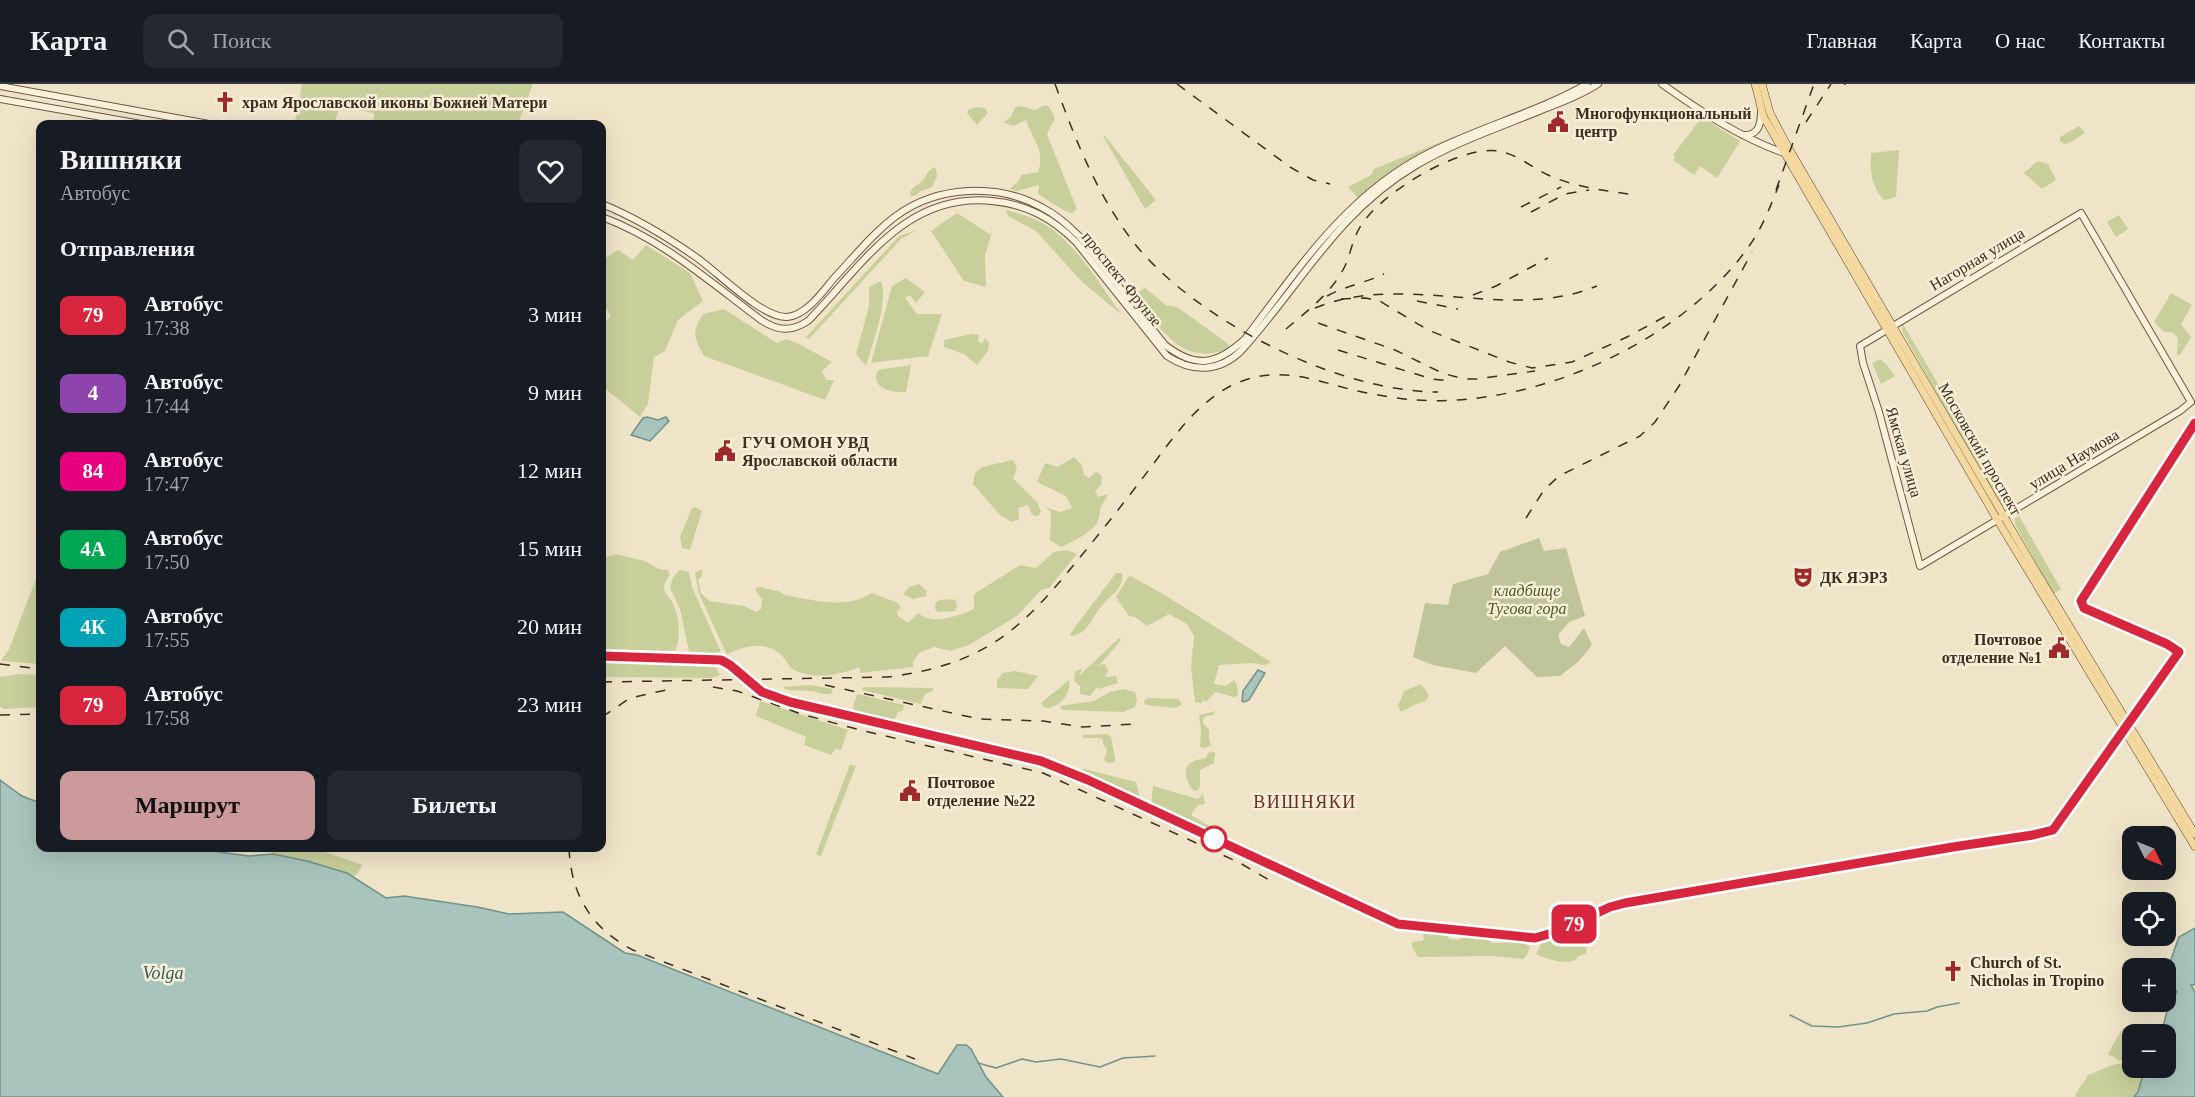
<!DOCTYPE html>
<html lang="ru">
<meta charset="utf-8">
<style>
:root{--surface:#171b24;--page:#242831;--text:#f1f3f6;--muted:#9ea1a6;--line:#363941;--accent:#cc999b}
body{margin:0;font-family:"Times New Roman",serif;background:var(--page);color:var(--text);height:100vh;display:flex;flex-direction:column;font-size:22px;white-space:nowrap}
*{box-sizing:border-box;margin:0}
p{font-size:20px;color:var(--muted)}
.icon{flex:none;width:33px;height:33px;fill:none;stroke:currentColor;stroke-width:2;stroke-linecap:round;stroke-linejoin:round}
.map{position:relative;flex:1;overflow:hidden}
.details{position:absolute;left:36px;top:36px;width:570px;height:732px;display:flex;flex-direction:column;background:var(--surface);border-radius:12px;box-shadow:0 6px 24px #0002}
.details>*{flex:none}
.badge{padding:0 12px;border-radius:9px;font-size:21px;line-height:39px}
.needle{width:39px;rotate:133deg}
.buttons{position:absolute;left:2122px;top:742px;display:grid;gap:12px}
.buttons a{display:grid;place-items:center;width:54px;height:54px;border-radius:12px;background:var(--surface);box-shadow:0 6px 24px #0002;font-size:30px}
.map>.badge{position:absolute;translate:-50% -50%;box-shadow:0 0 0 3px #fff}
h2{padding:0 24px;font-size:22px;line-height:54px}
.round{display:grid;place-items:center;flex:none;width:63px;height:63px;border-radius:12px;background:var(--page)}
.head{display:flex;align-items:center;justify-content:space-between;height:102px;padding:0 24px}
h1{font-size:28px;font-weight:800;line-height:45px}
.button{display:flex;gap:12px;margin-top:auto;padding:12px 24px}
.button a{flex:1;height:69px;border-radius:12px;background:var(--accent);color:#111;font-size:24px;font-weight:800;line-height:69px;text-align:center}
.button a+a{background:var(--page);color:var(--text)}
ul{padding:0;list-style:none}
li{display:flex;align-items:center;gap:18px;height:78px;padding:0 24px}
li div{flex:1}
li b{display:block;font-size:22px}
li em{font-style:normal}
li .badge{min-width:66px;font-weight:700;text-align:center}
header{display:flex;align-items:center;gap:36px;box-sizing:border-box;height:84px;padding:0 30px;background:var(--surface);border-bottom:2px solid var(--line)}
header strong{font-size:28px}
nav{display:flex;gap:33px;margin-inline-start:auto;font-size:21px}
.search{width:420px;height:54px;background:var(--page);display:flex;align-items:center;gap:15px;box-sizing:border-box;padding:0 21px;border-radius:12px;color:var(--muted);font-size:22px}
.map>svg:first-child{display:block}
.green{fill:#c9cf9b}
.cemetery{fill:#bfc49a}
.water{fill:#a9c4bc;stroke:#6f938a;stroke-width:1.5}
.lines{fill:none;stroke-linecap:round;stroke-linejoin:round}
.stream{stroke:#6f938a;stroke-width:1.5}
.secondary-casing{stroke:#6f573f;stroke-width:8}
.primary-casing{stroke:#5b4430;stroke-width:8}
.secondary{stroke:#faf1dc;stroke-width:6}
.primary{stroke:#f3d9a0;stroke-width:7}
.rail{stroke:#3d2e20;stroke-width:1.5;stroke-dasharray:10 10;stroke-linecap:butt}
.line-casing{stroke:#fff;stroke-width:14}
.line{stroke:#d7263d;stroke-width:9}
.stop-dot{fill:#fff;stroke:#d7263d;stroke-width:3}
.labels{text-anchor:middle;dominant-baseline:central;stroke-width:5;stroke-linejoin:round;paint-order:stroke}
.poi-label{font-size:16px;font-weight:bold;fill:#3d2e20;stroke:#f7eed8;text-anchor:start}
.street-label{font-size:16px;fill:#3d2e20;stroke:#f7eed8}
.park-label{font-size:16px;font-style:italic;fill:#4d5a26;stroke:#f7eed8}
.neighbourhood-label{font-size:18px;letter-spacing:1.5px;fill:#6b2e1e;stroke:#f7eed8}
.water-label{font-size:18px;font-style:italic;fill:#2f5d5a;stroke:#f7eed8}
</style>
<header>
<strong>Карта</strong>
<div class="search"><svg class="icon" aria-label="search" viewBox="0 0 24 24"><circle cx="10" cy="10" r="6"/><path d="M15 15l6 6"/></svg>Поиск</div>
<nav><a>Главная</a><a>Карта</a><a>О нас</a><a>Контакты</a></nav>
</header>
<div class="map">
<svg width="2195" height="1013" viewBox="0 0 2195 1013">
<rect width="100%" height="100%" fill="#f0e4c8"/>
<g class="green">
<polygon points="302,0 533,0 518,40 373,40 374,29 340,23 334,40 308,40 295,38"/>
<path d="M1020,22L1035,26L1043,22H1048C1060,37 1052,37 1047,50L1077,125L1072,129C1064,128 1047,115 1038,110L1039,101L1017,107L1009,105L1018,98L1022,91L1038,88C1046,66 1032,55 1026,36L1013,42L1003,38L1011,33L1015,23Z"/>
<polygon points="978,23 985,24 988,29 977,41 967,29 969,25"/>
<polygon points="1702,33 1740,57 1717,94 1700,82 1694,91 1673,76 1675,72 1673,71"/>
<polygon points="2079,42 2085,49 2069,59 2064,60 2060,57 2060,53"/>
<polygon points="1458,51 1461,52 1405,78 1358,114 1348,103 1371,91 1374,85"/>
<polygon points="1103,52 1105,52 1156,116 1145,125"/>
<path d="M1899,66L1896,113L1884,116C1871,102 1870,87 1871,69Z"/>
<polygon points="2038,77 2048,80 2056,96 2042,105 2024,89"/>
<path d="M934,83L936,85L937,93L932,103L921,107L915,112H911L910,109C913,101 920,101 924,95C928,89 928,87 934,83Z"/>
<path d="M1006,126C1019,130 1034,133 1046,141C1079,163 1099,200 1122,231L1082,198L1036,147L1008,132Z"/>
<polygon points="957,129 991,151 985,172 986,203 964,197 931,147"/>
<polygon points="2119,131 2128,145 2116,153 2107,138"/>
<polygon points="917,146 901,155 809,255 806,253 899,152"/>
<polygon points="646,161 690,189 703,217 678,236 665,267 654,273 648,320 640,333 602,302 602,241 611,232 602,219 602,176 618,166 633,176"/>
<polygon points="906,194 925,208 916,219 910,211 905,214 917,230 942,230 928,272 871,279 892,202"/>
<path d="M881,197C889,216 872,262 866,282L856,270L869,222V203Z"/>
<path d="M1145,204L1166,221L1177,223L1227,259L1230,264C1180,285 1161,243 1134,210Z"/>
<polygon points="2171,209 2192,221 2181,240 2191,253 2180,271 2177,271 2178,254 2173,249 2163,247 2154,238"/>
<path d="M724,225L777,259L786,255L797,259L832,278L822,287L826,296H834L825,316L704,272C693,253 692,248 703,230Z"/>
<polygon points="1903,240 2009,421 2004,423 2000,421 1902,247"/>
<polygon points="972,250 979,251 978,257 982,260 985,254 989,259 988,267 977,281 964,270 944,263 944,256"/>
<polygon points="1880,275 1887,281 1895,292 1881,300 1872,279"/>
<path d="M911,281L906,308C892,308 870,306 878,286Z"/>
<path d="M1074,373L1082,381L1084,391L1089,394L1096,388L1102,392L1101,401L1095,407L1098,413L1107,410V413C1097,426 1102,429 1097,439C1090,450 1073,457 1061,463L1050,456L1051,428L1045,423L1060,428L1072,424L1066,412L1037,398L1045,379L1058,383Z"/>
<polygon points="1013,376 1017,384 1013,394 1037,418 1041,427 1038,432 1032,431 1028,421 1018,424 1019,436 1011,438 998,429 973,400 975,389 982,383"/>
<polygon points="695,423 702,427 690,466 682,464 680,453 692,424"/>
<polygon points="2019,432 2061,505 2053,510 2015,440 2015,434"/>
<path d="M1066,466L1077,470L1049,504L1041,506L1018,531L969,561L950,567L934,563L919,569L913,578V583L860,589V583C840,591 811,597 791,584C788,581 786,576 783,573C768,556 744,561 727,571L699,510L695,489L702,485V492L698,496L701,509L709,517L744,522L756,528L761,525L762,516L755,505L759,503L778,507L785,511C815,516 844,526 872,509L898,519L901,524L897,527L898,532L908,539L918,529C933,542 958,532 974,525V510L1020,481L1036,484L1054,468Z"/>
<path d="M615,470L645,477L659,485L668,486L670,491C667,495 664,499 664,504C664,509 668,512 671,516C679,530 682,552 675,567L602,565V475Z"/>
<polygon points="680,486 689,488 692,503 721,568 703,571 689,567 680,525 670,504 673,493"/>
<path d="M1116,489H1122C1125,502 1112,511 1104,519C1093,530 1089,550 1072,552L1070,551L1075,543Z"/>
<polygon points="1131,492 1168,513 1271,578 1265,581 1250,579 1219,581 1214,600 1226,602 1234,596 1237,601 1238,611 1234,613 1215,608 1206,618 1203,615 1202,619 1195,618 1191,582 1194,552 1187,540 1169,530 1147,542 1135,533 1129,532 1116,513 1128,493"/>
<polygon points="36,495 40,496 40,580 1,577 9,565"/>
<polygon points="919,500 927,507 926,512 913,515 903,510 909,503"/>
<polygon points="953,515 956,517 957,522 955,527 938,528 935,525 936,518 940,516"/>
<polygon points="1119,554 1121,556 1098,583 1102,580 1106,581 1108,587 1105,593 1116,592 1118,599 1099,605 1097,603 1090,612 1080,610 1080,601 1079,602 1074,596 1075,588 1082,584 1080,591"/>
<polygon points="602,579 716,583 720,591 711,594 602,593"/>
<polygon points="1015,587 1038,592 1028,605 997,604 997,596 1003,589"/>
<polygon points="19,590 40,591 40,623 4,625 0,623 0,593"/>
<path d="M1069,596C1072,610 1058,625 1045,624L1041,619Z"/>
<polygon points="1421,600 1429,611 1426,617 1416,620 1401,628 1398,622 1404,607"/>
<path d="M810,601L833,605L831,610C822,611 819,608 811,607C801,605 791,609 782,603Z"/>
<polygon points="863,603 933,604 933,607 925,610 921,620 862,606"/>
<polygon points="1123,605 1135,608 1137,616 1135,623 1124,628 1062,626 1060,622 1094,617 1110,608"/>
<polygon points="857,610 904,621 903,627 898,628 894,636 856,627 853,624"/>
<polygon points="1148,614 1179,615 1182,621 1175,624 1145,621 1144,617"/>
<polygon points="760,617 848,646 841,666 835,665 831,671 804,661 806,653 756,632"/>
<polygon points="1216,627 1213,631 1206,632 1203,635 1203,639 1209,646 1209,655 1211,661 1205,664 1200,663 1201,647 1199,631"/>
<polygon points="1107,650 1111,652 1115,674 1115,678 1107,679 1104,676 1107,666 1103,660 1103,656 1100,654 1083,654 1082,651"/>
<path d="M1212,667L1215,669L1214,679L1200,686V702L1197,707L1193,706C1186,698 1180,681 1196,676C1199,675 1203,675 1206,674L1207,670Z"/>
<polygon points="850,680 856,682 821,772 816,770"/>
<polygon points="1084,685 1136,698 1141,717 1081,686"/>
<polygon points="1153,702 1198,715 1203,710 1205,720 1198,721 1191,731 1211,743 1208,749 1151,723"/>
<polygon points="265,764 313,764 363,781 355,792 334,784 273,770"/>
<path d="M1578,844L1580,849L1578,855L1581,858H1587L1586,869L1577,873L1576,876C1565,881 1546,875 1536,870L1541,860L1565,852Z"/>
<polygon points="1422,848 1444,850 1450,855 1458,856 1464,852 1485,853 1492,859 1521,858 1530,862 1527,871 1523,875 1492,872 1418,873 1412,863 1412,858 1422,857 1424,855"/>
<polygon points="2132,940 2148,951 2133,951 2133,973 2120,977 2108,970 2122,945"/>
<path d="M2123,979L2133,982V984L2145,990L2138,1008L2134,1013H2075C2078,1003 2084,1000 2088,991C2101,987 2109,980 2123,979Z"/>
</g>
<polygon class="cemetery" points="1539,454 1544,467 1566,464 1585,532 1569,538 1558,551 1561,560 1569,563 1584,544 1592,561 1579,577 1560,592 1537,593 1505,562 1476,589 1433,581 1413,573 1425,519 1448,521 1453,500 1488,490 1500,468"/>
<g class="water">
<polygon points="647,333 658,336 666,333 669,337 650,357 631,351 643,334"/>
<polygon points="1258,586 1265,589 1249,616 1244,618 1242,617 1243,607"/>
<polygon points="0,696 22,712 40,719 40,764 189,764 249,772 273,770 307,777 347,789 386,814 404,812 477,823 509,830 563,828 625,869 637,871 938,990 957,961 966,961 971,965 986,993 1003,1013 0,1013"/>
<path d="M2195,844V901H2191L2195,908V1013H2134L2138,1008L2145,984H2166V951H2156C2167,940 2163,937 2168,925C2171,919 2175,914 2177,907L2174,906L2166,915V889L2179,853Z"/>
</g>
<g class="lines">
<g class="stream">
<polyline points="1790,931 1812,942 1838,943 1867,939 1894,930 1927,927 1937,923 1959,919"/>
<polyline points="978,979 996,984 1022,975 1036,978 1061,975 1100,983 1123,974 1155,972"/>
</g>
<defs>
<g id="secondary">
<path d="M1662,0C1700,27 1739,53 1784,69"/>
<polyline points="0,2 209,40"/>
<polyline points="0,15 141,40"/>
<path d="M1743,51C1758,52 1761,41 1761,28"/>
<path d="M602,120C634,133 664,151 693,171C716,186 761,234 787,233C807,231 823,207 835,193C855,172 873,149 896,132C938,101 999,99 1043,124C1057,131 1068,141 1079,152L1165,261C1196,285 1217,281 1245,255C1298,185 1348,109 1429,69C1480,43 1538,28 1587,0"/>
<path d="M602,133C662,155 710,198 761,236C778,247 791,248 808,237C862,182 905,108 992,117C1026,120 1052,134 1076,158L1167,272C1193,289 1219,288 1241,267C1300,202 1336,129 1415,82C1455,58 1501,43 1544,25C1563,18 1581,11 1598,0"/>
<polyline points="2191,318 2180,327 1920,482 1879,328 1863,279 1860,262 2081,129 2191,318"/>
</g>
<g id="primary">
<polyline points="1755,0 1764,35"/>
<polyline points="1762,0 1770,29 1788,63 2033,482 2195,750"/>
<polyline points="1763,32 1998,437 2195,763"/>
</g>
</defs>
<use href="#secondary" class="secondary-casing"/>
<use href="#primary" class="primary-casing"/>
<use href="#secondary" class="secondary"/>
<use href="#primary" class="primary"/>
<g class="rail">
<path d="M1055,0C1076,57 1095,106 1131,155C1192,235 1337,308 1438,308"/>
<polyline points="1177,0 1290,83 1313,96 1330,100"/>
<polyline points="1845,1 1845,0"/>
<polyline points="1806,38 1831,0"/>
<polyline points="1776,106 1814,0"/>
<polyline points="1521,123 1561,103"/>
<polyline points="1531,128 1565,110 1589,106"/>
<polyline points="1473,211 1496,202 1548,174"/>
<path d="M1327,212C1345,202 1365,199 1384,190"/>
<polyline points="1341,215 1365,214 1378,216 1428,246 1509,278 1532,284 1572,278 1627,253 1668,231"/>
<polyline points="1417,217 1458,225"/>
<path d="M1315,224C1405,187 1507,239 1597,202"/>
<polyline points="1318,239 1395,266 1442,289 1464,295 1477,295 1535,287"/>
<path d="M1286,245C1307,227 1329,211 1343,186C1351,171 1352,154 1362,140C1383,108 1460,61 1498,67C1517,70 1531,83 1548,91C1575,103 1606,107 1636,111"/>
<polyline points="1338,266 1432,295 1452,297"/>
<polyline points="1526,434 1544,406 1559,392 1640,352 1655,338 1679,302 1752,168"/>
<polyline points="0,580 40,585"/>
<path d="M602,598L888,593C918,589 946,583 973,570C1021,548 1053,506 1086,466C1108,439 1130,411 1151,383C1175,351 1200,315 1237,299C1286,279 1320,300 1367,309C1383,312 1400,315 1416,316C1533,324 1678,260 1747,165C1762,145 1770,123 1779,101"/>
<polyline points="825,601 979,635 1043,637 1083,643 1136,640"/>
<polyline points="713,603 737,607 801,630 860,646 1043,689 1240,779 1269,796"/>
<polyline points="0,631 40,630"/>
<polyline points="602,633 630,614 675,604"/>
<path d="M569,764C571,811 591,844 633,866L915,975"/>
</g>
</g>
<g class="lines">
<defs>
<polyline id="line" points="602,572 721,576 730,581 762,608 790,618 1041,677 1088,696 1398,840 1535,854 1559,847 1610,823 1625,819 1953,763 2033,751 2053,746 2179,568 2167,560 2084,524 2081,517 2195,339"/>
</defs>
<use href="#line" class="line-casing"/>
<use href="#line" class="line"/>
</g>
<defs>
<symbol id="church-bare" viewBox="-9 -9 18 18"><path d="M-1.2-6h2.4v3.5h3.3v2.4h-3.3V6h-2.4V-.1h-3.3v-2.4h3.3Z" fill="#9e2a2b" stroke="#f7eed8" stroke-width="2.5" paint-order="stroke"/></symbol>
<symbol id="civic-bare" viewBox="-9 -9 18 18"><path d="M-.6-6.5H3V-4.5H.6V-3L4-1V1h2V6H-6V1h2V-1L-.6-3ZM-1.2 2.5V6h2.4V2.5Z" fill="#9e2a2b" stroke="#f7eed8" stroke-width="2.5" paint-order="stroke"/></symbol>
<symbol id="theatre-bare" viewBox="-9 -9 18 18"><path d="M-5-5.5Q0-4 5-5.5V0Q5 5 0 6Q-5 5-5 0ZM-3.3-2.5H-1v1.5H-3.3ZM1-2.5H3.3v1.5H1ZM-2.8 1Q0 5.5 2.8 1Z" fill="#9e2a2b" stroke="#f7eed8" stroke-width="2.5" paint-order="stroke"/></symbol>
</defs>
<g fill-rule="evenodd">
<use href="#church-bare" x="210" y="3" width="30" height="30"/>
<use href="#civic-bare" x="1543" y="23" width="30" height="30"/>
<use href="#civic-bare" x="710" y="352" width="30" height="30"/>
<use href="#theatre-bare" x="1788" y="478" width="30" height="30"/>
<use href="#civic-bare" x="2044" y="549" width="30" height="30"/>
<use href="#civic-bare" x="895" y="692" width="30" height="30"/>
<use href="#church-bare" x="1938" y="872" width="30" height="30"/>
</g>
<circle class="stop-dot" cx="1214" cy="755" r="12"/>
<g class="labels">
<g class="poi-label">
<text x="242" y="18">храм Ярославской иконы Божией Матери</text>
<text x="1575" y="29">Многофункциональный<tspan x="1575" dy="18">центр</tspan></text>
<text x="742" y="358">ГУЧ ОМОН УВД<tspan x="742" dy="18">Ярославской области</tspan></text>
<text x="1820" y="493">ДК ЯЭРЗ</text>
<text x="2042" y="555" text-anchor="end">Почтовое<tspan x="2042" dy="18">отделение №1</tspan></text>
<text x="927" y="698">Почтовое<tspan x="927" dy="18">отделение №22</tspan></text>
<text x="1970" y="878">Church of St.<tspan x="1970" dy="18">Nicholas in Tropino</tspan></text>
</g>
<g class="street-label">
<text transform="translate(1977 175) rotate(-31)">Нагорная улица</text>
<text transform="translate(1122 195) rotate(51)">проспект Фрунзе</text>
<text transform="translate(1980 365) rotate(60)">Московский проспект</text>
<text transform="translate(1904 368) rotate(74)">Ямская улица</text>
<text transform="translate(2074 375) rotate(-31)">улица Наумова</text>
</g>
<g class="park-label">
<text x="1527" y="506">кладбище<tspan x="1527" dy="18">Тугова гора</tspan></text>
</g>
<g class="neighbourhood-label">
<text x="1305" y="718">ВИШНЯКИ</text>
</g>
<g class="water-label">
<text x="163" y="889">Volga</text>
</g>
</g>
</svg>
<div class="buttons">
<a><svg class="needle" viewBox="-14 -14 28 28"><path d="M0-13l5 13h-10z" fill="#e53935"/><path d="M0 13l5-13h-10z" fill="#9ea1a6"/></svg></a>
<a><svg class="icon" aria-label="locate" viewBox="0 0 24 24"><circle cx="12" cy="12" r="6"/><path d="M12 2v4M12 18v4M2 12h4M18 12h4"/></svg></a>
<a>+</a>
<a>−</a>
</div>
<b class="badge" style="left:1574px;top:840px;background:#d7263d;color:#fff">79</b>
<section class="details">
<div class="head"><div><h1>Вишняки</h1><p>Автобус</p></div><a class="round"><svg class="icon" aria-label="heart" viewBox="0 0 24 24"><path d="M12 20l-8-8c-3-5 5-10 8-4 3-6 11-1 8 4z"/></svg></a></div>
<h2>Отправления</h2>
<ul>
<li><span class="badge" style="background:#d7263d;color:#fff">79</span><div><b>Автобус</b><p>17:38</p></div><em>3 мин</em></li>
<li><span class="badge" style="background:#8e44ad;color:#fff">4</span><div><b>Автобус</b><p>17:44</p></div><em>9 мин</em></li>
<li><span class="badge" style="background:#e6007e;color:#fff">84</span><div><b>Автобус</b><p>17:47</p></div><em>12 мин</em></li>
<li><span class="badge" style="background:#00a651;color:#fff">4А</span><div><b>Автобус</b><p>17:50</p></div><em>15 мин</em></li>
<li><span class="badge" style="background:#00a3b4;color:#fff">4К</span><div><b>Автобус</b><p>17:55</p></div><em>20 мин</em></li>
<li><span class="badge" style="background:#d7263d;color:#fff">79</span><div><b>Автобус</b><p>17:58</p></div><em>23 мин</em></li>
</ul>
<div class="button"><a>Маршрут</a><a>Билеты</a></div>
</section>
</div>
